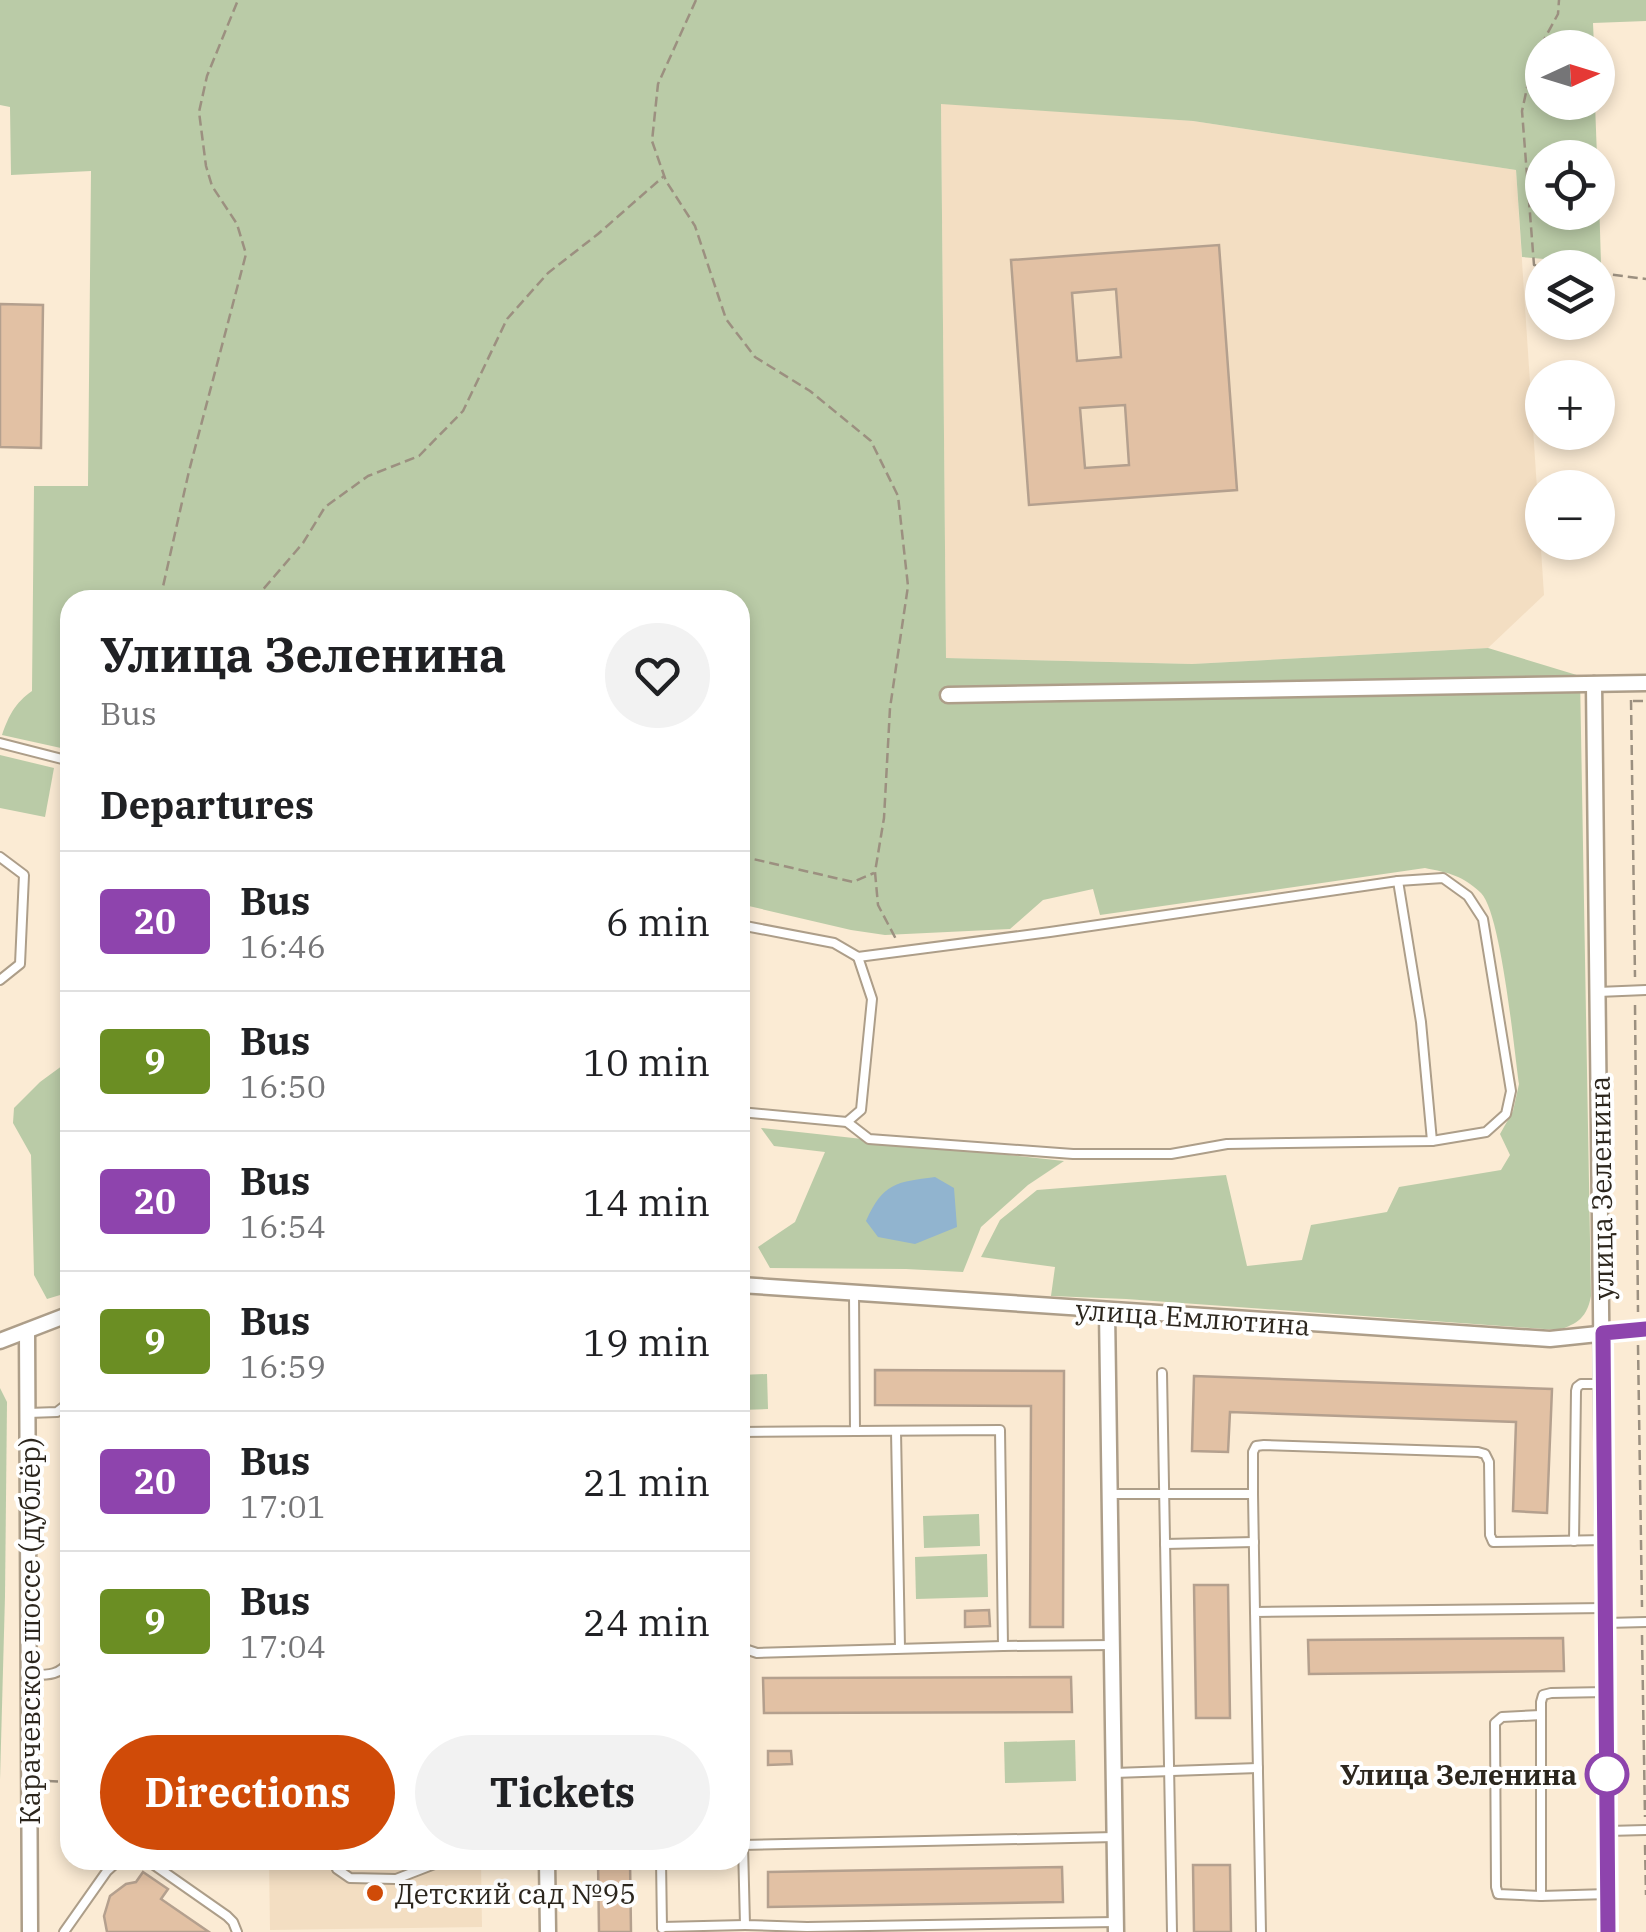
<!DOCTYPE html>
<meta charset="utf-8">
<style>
:root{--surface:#fff;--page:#f2f2f2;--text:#202124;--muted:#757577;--line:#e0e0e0;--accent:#d04b08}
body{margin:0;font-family:"IBM Plex Serif",serif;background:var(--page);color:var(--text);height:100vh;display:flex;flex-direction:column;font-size:38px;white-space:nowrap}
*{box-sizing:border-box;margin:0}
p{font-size:32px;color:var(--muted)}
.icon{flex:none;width:55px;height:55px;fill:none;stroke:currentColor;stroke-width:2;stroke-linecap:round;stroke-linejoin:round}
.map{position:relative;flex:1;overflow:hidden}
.sheet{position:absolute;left:60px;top:590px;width:690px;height:1280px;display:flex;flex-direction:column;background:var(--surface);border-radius:30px;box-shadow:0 5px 15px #0003}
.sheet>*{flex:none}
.badge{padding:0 20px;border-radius:8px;font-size:35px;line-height:65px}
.needle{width:65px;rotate:86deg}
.buttons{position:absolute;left:1525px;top:30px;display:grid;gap:20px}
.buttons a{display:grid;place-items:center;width:90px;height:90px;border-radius:50%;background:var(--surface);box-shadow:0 5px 15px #0003;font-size:50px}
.map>.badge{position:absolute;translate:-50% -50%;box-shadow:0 0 0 5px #fff}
h2{padding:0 40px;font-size:38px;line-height:90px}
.round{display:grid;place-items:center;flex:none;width:105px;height:105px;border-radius:52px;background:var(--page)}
.overview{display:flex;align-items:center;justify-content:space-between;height:170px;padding:0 40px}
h1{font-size:48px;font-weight:700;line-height:75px}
.primary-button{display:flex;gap:20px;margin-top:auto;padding:20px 40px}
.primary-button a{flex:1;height:115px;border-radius:60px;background:var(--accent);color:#fff;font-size:40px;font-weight:700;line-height:115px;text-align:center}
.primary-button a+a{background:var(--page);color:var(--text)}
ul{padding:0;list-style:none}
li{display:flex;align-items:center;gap:30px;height:140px;padding:0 40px;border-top:2px solid var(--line)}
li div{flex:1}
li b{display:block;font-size:38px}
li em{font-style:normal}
li .badge{min-width:110px;font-weight:700;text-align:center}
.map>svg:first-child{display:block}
.built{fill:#f3dec2}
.green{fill:#bacba7}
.water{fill:#91b4cf}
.building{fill:#e2c1a4;stroke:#b4a08e;stroke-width:2.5;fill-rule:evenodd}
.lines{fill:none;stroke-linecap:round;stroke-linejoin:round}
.lane-casing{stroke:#ad9e89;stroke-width:12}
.street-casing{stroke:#ad9e89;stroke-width:19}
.path{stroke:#9c9080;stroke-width:2.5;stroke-dasharray:10 5;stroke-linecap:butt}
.lane{stroke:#fff;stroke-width:8}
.street{stroke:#fff;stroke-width:14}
.line-casing{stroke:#fff;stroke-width:22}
.line{stroke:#8e44ad;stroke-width:15}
.stop-dot{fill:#fff;stroke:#8e44ad;stroke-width:5}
.poi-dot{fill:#d04b08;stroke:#fff;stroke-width:4}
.labels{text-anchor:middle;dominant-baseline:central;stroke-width:8;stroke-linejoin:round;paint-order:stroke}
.street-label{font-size:28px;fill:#2c261d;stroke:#fff}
.stop-label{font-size:28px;font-weight:bold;fill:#2c261d;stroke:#fff;text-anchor:end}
.poi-label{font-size:28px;fill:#2c261d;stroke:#fff;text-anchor:start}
</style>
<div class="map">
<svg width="1646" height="1932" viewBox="0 0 1646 1932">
<rect width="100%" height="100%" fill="#fbebd4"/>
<g class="built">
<polygon points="941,103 1193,121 1516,170 1544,595 1488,648 1192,664 946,658"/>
<polygon points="269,1860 481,1860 482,1927 270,1930"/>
</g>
<g class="green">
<path d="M0,0H1646V21L1593,23L1594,47L1542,48V102L1595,103L1597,157L1542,158V212H1598V165L1601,264L1522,257L1516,170L1193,121L941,104L946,658L1192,664L1488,648L1580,676L1591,1296C1587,1317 1578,1324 1558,1330L1126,1299L1051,1296L1055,1267L981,1257L1000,1220L1037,1190L1226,1175L1247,1266L1302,1260L1311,1225L1387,1212L1399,1187L1501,1170L1510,1155L1500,1134L1513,1111L1519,1084C1514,1049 1501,913 1481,893C1462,875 1449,873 1425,868L1100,915L1093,889L1043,900L1010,929L885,935L851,930L740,904V600H70V750L2,735C9,715 15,703 32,691L34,486H88L91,171L11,175L10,107L0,105Z"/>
<polygon points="0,755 54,768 45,817 0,808"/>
<polygon points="70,1060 70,1292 47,1299 34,1275 31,1155 13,1123 14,1108 40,1082"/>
<polygon points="761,1128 1064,1161 1028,1185 981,1227 963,1272 906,1269 770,1268 758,1247 795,1222 825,1152 774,1146"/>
<polygon points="767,1374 768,1409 740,1410 740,1375"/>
<polygon points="0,1388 7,1402 5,1596 0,1780"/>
<polygon points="979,1514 980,1546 924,1548 923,1516"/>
<polygon points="987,1554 988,1597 916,1599 915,1557"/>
<polygon points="1075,1740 1076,1781 1005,1783 1004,1742"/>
</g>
<path class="water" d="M935,1177L954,1188L957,1227L915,1244L878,1237L866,1221C883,1183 896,1182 935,1177Z"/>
<g class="building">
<path d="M1219,245L1237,490L1029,505L1011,260ZM1116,289L1121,357L1077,361L1072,293ZM1125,405L1129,465L1085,468L1080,408Z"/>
<polygon points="0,304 43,305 41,448 0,447"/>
<polygon points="875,1370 1064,1371 1063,1627 1030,1627 1031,1406 875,1405"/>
<polygon points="1194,1376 1552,1389 1547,1513 1513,1511 1516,1422 1230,1412 1228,1452 1192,1451"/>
<polygon points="1194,1585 1228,1585 1230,1718 1196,1718"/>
<polygon points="989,1610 990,1626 965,1627 965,1611"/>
<polygon points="1563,1638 1564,1671 1309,1674 1308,1640"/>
<polygon points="1071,1677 1072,1712 764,1713 763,1678"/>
<polygon points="768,1751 791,1751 792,1764 768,1765"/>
<polygon points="598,1860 630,1860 631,1932 599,1932"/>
<polygon points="1193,1865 1230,1865 1231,1932 1194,1932"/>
<polygon points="1062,1867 1063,1902 768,1907 768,1872"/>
<polygon points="143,1872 168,1889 161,1899 209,1932 107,1932 104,1916 110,1896 126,1884 136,1882"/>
</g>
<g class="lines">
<defs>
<g id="lane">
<polyline points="0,743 70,761"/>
<polyline points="0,857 24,875 20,964 0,980"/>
<polyline points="1398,881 1421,1022 1432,1141"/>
<polyline points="740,925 834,943 858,957 1050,932 1398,881 1443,878 1468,896 1483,919 1511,1091 1506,1114 1486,1132 1432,1141 1227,1144 1171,1154 1073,1154 869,1139 847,1122 740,1112"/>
<polyline points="1598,992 1646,990"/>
<polyline points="847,1122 861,1110 872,999 858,957"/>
<polyline points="1162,1373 1172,1932"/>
<polyline points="28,1413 57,1412 70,1402"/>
<polyline points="855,1431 1000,1430 1003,1646"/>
<polyline points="896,1431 900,1648"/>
<polyline points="740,1432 855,1431 854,1294"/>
<polyline points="1109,1494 1253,1494 1253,1452 1256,1446 1264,1445 1478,1452 1485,1454 1489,1462 1490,1535 1493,1542 1605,1540"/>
<polyline points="1253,1494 1255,1612"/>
<polyline points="1574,1541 1576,1391 1577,1387 1581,1384 1602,1384"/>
<polyline points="1165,1544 1254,1542"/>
<polyline points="740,1568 741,1638 745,1649 757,1653 1003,1646 1112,1645"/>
<polyline points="1606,1623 1646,1622"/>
<path d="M30,1675C47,1675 60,1676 70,1660"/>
<polyline points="1606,1692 1551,1693 1543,1695 1541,1702 1541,1896 1608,1894"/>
<polyline points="1541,1715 1502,1717 1495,1723 1496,1887 1498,1894 1541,1896"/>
<polyline points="1114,1773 1258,1768"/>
<polyline points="1608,1831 1646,1830"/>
<polyline points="1115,1837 743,1845 745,1925 807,1927 1116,1922"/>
<polyline points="147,1860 227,1916 233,1922 237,1932"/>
<polyline points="334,1860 337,1869 350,1878 396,1879 445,1860"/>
<polyline points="661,1860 662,1928"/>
<polyline points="662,1927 745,1925"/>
<polyline points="64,1932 107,1871 119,1860"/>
<polyline points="1261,1932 1255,1612 1605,1608"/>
</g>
<g id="street">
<polyline points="1594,684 1608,1932"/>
<polyline points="948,695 1646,683"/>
<polyline points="740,1285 1550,1339 1646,1329"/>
<polyline points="1107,1311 1116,1932"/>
<polyline points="27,1331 30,1932"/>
<polyline points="0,1341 70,1314"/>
<polyline points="547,1860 548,1932"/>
</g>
</defs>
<use href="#lane" class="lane-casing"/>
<use href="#street" class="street-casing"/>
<g class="path">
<polyline points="696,0 658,84 652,141 666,181 695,226 726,319 755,357 810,391 871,441 898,496 908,586 890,708 884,818 875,872 878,905 897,941"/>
<polyline points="1551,268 1534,265 1522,111 1533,60 1558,14 1559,0"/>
<polyline points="1598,273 1646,279"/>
<polyline points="160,600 189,471 246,254 237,224 212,186 206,166 199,112 207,76 238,0"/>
<polyline points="254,600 303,543 325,507 368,476 419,456 463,411 507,319 548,273 598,234 664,176"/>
<polyline points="1631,700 1635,977"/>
<polyline points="1633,701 1646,701"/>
<polyline points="740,856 853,882 874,873"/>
<polyline points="1635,1005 1638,1312"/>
<polyline points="1638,1345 1642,1607"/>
<polyline points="1642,1635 1645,1817"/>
<polyline points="48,1781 70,1782"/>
<polyline points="1645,1845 1646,1895"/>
</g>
<use href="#lane" class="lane"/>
<use href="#street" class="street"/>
</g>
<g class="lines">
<defs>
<polyline id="line" points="1608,1932 1603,1333 1646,1329"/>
</defs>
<use href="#line" class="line-casing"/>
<use href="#line" class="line"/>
</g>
<circle class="stop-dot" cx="1607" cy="1774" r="20"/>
<circle class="poi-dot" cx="375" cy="1893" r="10"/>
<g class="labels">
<g class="street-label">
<text transform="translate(1601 1188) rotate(-91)">улица Зеленина</text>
<text transform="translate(1193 1317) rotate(4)">улица Емлютина</text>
<text transform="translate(29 1631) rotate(-90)">Карачевское шоссе (дублёр)</text>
</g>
<g class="stop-label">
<text x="1577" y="1774">Улица Зеленина</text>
</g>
<g class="poi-label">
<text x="395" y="1893">Детский сад №95</text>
</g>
</g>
</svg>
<div class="buttons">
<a><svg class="needle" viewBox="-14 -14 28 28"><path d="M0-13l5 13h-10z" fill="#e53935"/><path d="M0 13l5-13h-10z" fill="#757577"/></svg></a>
<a><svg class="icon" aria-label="locate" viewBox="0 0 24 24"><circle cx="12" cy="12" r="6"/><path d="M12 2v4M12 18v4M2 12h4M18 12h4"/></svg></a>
<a><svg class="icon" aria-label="layers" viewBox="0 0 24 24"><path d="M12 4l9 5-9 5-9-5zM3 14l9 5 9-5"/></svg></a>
<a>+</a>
<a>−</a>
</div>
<section class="sheet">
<div class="overview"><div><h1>Улица Зеленина</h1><p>Bus</p></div><a class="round"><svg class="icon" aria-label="heart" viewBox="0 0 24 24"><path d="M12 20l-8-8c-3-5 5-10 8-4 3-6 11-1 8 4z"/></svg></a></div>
<h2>Departures</h2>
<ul>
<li><span class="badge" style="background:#8e44ad;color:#fff">20</span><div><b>Bus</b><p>16:46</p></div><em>6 min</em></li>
<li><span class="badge" style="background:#6b8e23;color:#fff">9</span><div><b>Bus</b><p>16:50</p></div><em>10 min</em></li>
<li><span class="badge" style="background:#8e44ad;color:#fff">20</span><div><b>Bus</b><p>16:54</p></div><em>14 min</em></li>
<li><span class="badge" style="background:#6b8e23;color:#fff">9</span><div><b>Bus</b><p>16:59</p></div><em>19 min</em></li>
<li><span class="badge" style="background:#8e44ad;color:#fff">20</span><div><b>Bus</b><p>17:01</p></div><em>21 min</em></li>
<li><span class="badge" style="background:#6b8e23;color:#fff">9</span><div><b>Bus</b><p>17:04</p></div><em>24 min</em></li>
</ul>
<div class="primary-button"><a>Directions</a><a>Tickets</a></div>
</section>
</div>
